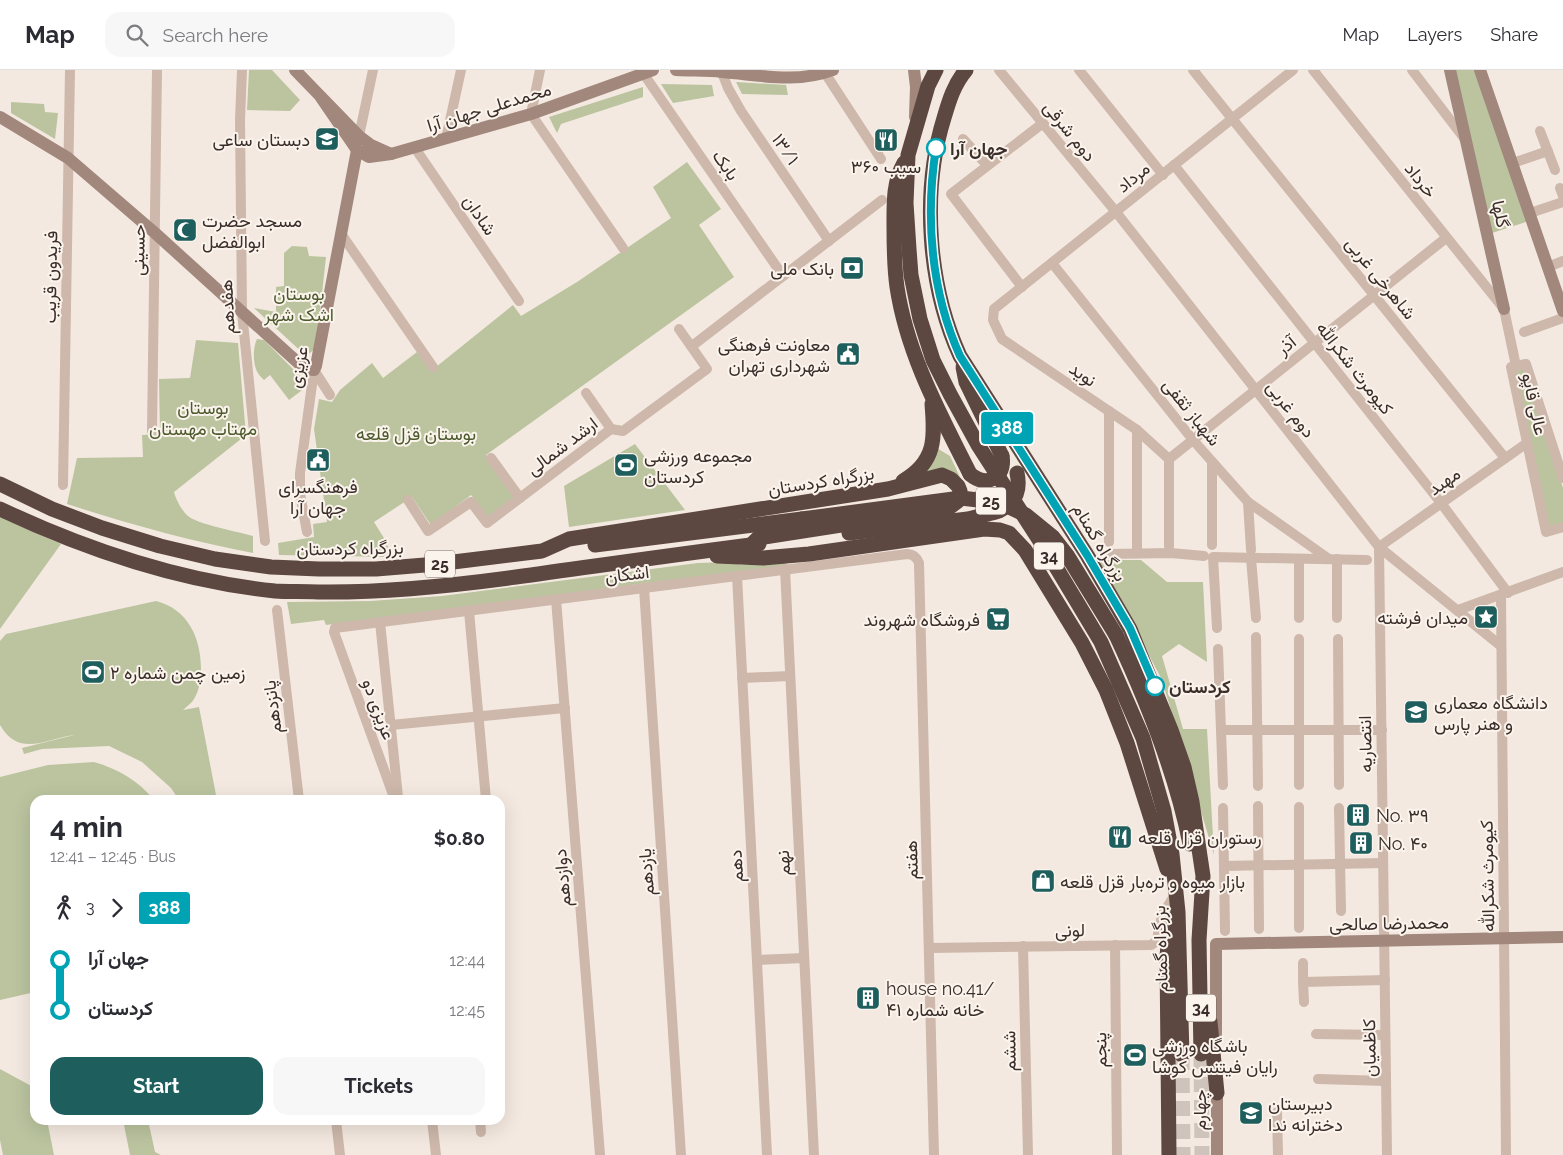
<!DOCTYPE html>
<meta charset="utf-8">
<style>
:root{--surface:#fff;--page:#f7f7f7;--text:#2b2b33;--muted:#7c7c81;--line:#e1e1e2;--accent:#1e5e5d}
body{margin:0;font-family:Raleway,Vazirmatn,sans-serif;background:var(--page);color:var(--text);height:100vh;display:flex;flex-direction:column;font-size:19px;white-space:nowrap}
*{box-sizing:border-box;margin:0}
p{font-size:16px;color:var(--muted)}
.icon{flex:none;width:28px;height:28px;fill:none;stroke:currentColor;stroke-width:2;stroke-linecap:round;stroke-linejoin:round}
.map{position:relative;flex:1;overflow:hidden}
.drawer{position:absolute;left:30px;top:725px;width:475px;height:330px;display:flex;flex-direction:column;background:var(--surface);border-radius:15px;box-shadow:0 5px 20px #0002}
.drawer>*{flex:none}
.badge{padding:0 10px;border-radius:4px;font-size:18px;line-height:32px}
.map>.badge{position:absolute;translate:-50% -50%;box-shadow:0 0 0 2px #fff}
.legs{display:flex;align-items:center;gap:8px;height:55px;padding:0 20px;font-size:16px}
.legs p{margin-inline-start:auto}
.overview{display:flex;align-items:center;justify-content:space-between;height:85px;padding:0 20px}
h1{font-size:28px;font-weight:700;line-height:38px}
.action{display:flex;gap:10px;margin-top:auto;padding:10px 20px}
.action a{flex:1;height:58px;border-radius:15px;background:var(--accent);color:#fff;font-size:20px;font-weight:700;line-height:58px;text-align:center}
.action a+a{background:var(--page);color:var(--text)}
ul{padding:0 20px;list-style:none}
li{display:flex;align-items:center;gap:18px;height:50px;font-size:19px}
li i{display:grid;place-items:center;width:8px;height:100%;margin:0 6px;background:currentColor}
li i::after{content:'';width:12px;height:12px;margin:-6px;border:4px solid;border-radius:50%;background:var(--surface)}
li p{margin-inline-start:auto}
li:first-child i{background:linear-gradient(#0000 50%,currentColor 0)}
li:last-child i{background:linear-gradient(currentColor 50%,#0000 0)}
header{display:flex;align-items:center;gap:30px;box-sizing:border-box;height:70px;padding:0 25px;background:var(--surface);border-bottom:1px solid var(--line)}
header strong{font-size:24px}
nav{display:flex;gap:28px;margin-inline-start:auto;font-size:18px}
.search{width:350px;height:45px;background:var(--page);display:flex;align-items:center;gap:12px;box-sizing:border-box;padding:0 18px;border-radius:15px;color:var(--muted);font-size:19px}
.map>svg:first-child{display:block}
.green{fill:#bbc49f}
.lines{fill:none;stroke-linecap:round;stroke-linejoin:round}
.highway-tunnel{stroke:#cfc4bc;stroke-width:15;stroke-dasharray:15 8;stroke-linecap:butt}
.street{stroke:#cdb8ab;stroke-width:10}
.secondary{stroke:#a1877c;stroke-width:12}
.highway{stroke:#5c4741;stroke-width:15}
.highway-bridge{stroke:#5c4741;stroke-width:15}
.line-1-casing{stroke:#fff;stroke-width:11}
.line-1{stroke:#00a3b4;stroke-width:8}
.stop-1-dot{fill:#fff;stroke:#00a3b4;stroke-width:2.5}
.labels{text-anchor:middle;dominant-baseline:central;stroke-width:4;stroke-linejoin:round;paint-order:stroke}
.shield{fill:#fbf4ed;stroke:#756964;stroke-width:1}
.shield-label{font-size:16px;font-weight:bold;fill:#3b2e2a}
.street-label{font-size:18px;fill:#3b2e2a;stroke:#fbf4ed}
.poi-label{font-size:18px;fill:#3b2e2a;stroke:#fbf4ed;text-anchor:start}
.stop-label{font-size:18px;font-weight:bold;fill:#3b2e2a;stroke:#fbf4ed;text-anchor:start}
.park-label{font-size:18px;fill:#4d5a2d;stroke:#fbf4ed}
</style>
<header>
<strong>Map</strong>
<div class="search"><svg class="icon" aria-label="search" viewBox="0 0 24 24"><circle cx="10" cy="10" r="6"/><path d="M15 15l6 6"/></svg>Search here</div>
<nav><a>Map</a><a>Layers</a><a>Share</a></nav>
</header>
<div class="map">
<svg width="1563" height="1085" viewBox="0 0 1563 1085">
<rect width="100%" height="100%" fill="#f4e9e0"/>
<g class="green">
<polygon points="249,0 272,0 300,30 290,41 247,40"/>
<polygon points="1455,0 1475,0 1529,151 1492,163"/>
<polygon points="736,12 786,15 788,25 742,24"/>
<polygon points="661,14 712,15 714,26 673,33"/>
<polygon points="643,17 643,27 561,54 557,63 549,47"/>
<polygon points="11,32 44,34 45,42 58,43 55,69 11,43"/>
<polygon points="687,92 721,139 699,155 734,207 486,385 516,426 488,447 471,425 431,455 412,427 374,452 387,473 390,487 279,485 278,473 314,467 313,454 327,452 314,359 319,329 332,332 340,320 372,293 383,308 417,282 431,301 513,235 521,246 577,212 671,148 653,117"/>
<polygon points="292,176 307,177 309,186 326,187 316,278 306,286 254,238 276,242 276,217 284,216 284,183"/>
<path d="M257,269L264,270L305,311L306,314L305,318L289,330L270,305L264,310C261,307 257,303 256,299C253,291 253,277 257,269Z"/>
<path d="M196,270L238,273L246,365L174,422C176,430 182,441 188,446C197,454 239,462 253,466V483C190,471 129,454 67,434L77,388L143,387L142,365L160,364L159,309L190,308Z"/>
<polygon points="1524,297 1563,418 1563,454 1548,460 1513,300"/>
<polygon points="635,374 685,440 569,457 564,416"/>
<path d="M935,377L950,386L961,409C951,396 937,401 923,403Z"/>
<polygon points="0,447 61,474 0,559"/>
<polygon points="1099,490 1141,490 1167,512 1203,512 1207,592 1179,574 1162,586 1183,659 1207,659 1214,785 1162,610"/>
<polygon points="731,492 741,495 784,492 789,496 654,512 326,555 324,550 291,554 287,532 370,531 442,526 698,493"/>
<path d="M156,531C188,539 201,568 201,599C201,610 199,623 192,632C189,635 186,637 183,640L199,637L217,730H179L171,718L142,692L109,676L42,679L24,684L22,678L74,665C46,669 19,688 0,655V571L6,564Z"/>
<path d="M94,692C118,699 139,711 154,730H35V922L0,930V707L48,695Z"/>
<polygon points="0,999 35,1018 35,1050 47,1050 54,1085 3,1085 0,1070"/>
<polygon points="123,1050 148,1050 155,1082 161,1085 130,1085"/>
</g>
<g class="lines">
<g class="highway-tunnel">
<polyline points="1201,984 1202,1085"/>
<polyline points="1182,985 1183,1085"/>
</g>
<g class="street">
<polyline points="242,0 240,50 242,242 265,471"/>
<polyline points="540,0 531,44 623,178"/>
<polyline points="721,0 728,18 741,41 829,171"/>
<polyline points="999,0 1116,142 1379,477 1501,576"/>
<polyline points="1079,0 1163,105"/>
<polyline points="1193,0 1505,388"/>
<polyline points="1313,0 1504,239 1516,296"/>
<polyline points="1412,0 1464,68"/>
<polyline points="643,3 783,206"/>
<polyline points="825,3 881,89"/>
<polyline points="1540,61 1555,100"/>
<polyline points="359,66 373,0"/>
<polyline points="446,69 461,0"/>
<polyline points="963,69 987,95"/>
<polyline points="415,78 519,231"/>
<polyline points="1513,93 1548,81"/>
<polyline points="1174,95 1441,433 1508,523"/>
<polyline points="1560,118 1563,126"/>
<polyline points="1530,143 1563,132"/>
<polyline points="342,165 433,297"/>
<polyline points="1052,193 1193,370 1248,432 1329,489"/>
<polyline points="1548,197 1563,191"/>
<polyline points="1022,217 951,124 1043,53"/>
<polyline points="1524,262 1563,248"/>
<polyline points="692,276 882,130"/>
<polyline points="314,300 330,325"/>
<polyline points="586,323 611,359"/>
<polyline points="1109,341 1109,472"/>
<polyline points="152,361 157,0"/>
<polyline points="491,388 520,428"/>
<polyline points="1169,389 1137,360 1002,269 993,250 994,239 1293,0"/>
<polyline points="1169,389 1446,168"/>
<polyline points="1169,389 1169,476"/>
<polyline points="1212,392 1212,475"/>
<polyline points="1563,408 1526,294 1511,297 1546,462 1563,457"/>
<polyline points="63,415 70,0"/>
<polyline points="408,430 428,461 471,432 487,453 611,359 623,361 707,299 679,259"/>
<polyline points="1248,432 1251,480"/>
<polyline points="307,462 300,424 300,403 314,300"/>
<polyline points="1379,477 1387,1085"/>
<polyline points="1379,477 1527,373"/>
<polyline points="1137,482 1137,360"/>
<polyline points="1109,484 1171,483 1204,486"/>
<polyline points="1251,488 1256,548"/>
<polyline points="1299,489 1299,548"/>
<polyline points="1337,489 1337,548"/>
<polyline points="785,499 814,1085"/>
<polyline points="737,506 767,1085"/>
<polyline points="644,518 681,1085"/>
<polyline points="1501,526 1506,1085"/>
<polyline points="556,529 600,1085"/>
<polyline points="277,540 299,730"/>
<polyline points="1458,540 1563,502"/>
<polyline points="469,541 486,730"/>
<polyline points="380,552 398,727"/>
<polyline points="1217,558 1213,487 1367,490"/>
<polyline points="1256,567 1258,716"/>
<polyline points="1299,569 1299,715"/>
<polyline points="1338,569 1339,715"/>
<polyline points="1218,579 1223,715"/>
<polyline points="742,608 790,606"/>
<polyline points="391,655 565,638"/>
<polyline points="1221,660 1382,660"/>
<path d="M395,730L334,562L335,558L907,484C913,484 917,488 919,493L934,1085"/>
<polyline points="1258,736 1259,859"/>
<polyline points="1299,737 1299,858"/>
<polyline points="1223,738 1225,861"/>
<polyline points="1339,738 1341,841"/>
<polyline points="1224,796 1383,793"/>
<polyline points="1115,875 1117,1085"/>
<polyline points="1023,876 1028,1085"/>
<path d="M929,878L1151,875L1157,871C1160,847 1163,842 1177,822"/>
<polyline points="757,890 804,888"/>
<polyline points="1303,893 1303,912"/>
<polyline points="1304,932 1303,912 1385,910"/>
<polyline points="1316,964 1385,965"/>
<polyline points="1318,1009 1386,1011"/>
<polyline points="1277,1042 1278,1085"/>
<polyline points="336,1050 340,1085"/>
<polyline points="432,1050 436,1085"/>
<polyline points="480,1050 481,1062"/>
</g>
<g class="secondary">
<polyline points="295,0 359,66 371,75 391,84 369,87 357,80 320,26"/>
<path d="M676,0C691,1 707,0 722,2C760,5 796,14 833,0"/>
<polyline points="914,0 916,17 915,47"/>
<polyline points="1450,0 1504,239"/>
<polyline points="1480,0 1563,241"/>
<polyline points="0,47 68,88 155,163 305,299 314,300 316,296 357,80"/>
<polyline points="391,84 531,44 653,0"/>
<polyline points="1216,964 1216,874 1563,867"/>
<polyline points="1217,1014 1217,1085"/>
</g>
<g class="highway">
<polyline points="936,0 928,16 908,85 906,133 909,179 911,205 920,249 933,290 950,324 978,375 1047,482 1101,572 1143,668 1164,741 1172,784 1178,842 1182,985"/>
<path d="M966,0C954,14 949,31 944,48C921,122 928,216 960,286L1087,485L1130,559L1171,660L1184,697L1192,732L1203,806L1199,870L1201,984"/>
<path d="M904,93C893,112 894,134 894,156C894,176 894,196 897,217C907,284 940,344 970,404"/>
<polyline points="963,297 966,312 1002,386"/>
<path d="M903,411C936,392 935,368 932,334"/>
<polyline points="0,414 52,439 102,458 160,476 215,489 271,497 319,499 376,499 437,494 542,481 569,469 888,419 942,405 951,409 958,416 960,421 958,431 950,437 944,439 758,468 751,475"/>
<path d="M0,439C87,480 178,511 275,521C289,522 304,521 318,522C385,523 450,516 516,507C597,496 678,484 759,474"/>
<polyline points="849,463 968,449 996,442"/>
<polyline points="595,475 802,449"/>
<polyline points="717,486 763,488 809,484 984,459 1000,460 1009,463 1025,480 1082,573 1106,620 1127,673 1167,799"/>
<path d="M1116,565C1147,631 1176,703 1190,774"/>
<polyline points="1210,952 1217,1023"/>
<polyline points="1169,1085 1167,887 1169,860 1172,849"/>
</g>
<g class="highway-bridge">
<path d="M970,404C986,418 1006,408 1002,386"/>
<path d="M999,441C1015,433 1021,421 1017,403"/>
<polyline points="802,449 961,428 995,432 1009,437 1026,445 1053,467 1067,485 1116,565"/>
</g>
</g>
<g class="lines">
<defs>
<path id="line-1" d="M936,78C925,147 931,222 960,286L1087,485L1130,558L1155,616"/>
</defs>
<use href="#line-1" class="line-1-casing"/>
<use href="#line-1" class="line-1"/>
</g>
<defs>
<symbol id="school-square" viewBox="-11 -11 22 22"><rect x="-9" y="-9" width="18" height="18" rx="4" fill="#1e5e5d" stroke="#fbf4ed"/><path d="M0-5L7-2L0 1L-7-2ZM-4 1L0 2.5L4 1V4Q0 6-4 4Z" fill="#fff"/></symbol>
<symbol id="restaurant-square" viewBox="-11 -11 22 22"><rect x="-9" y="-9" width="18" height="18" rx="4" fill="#1e5e5d" stroke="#fbf4ed"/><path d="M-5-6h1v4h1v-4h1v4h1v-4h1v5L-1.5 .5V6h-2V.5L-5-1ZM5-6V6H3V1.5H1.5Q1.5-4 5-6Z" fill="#fff"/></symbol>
<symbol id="mosque-square" viewBox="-11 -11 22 22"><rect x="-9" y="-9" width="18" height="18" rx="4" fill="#1e5e5d" stroke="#fbf4ed"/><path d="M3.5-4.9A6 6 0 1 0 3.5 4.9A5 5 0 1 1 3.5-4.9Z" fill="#fff"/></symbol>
<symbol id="bank-square" viewBox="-11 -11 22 22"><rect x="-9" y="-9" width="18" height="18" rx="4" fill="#1e5e5d" stroke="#fbf4ed"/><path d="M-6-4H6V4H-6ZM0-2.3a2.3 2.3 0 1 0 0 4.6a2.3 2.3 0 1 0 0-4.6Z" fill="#fff"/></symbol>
<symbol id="civic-square" viewBox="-11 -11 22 22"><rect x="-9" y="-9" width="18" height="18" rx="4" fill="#1e5e5d" stroke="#fbf4ed"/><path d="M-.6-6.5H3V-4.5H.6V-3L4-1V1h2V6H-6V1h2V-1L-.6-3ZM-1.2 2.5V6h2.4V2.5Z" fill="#fff"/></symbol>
<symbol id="stadium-square" viewBox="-11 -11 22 22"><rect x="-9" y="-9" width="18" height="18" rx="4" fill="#1e5e5d" stroke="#fbf4ed"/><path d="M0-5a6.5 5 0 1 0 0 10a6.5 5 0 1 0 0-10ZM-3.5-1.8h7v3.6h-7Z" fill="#fff"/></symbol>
<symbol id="sight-square" viewBox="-11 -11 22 22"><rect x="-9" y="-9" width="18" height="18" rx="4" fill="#1e5e5d" stroke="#fbf4ed"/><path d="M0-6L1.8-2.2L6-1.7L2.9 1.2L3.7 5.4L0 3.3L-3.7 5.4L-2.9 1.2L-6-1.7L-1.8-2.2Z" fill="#fff"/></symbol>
<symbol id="supermarket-square" viewBox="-11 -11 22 22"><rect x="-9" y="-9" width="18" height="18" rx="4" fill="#1e5e5d" stroke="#fbf4ed"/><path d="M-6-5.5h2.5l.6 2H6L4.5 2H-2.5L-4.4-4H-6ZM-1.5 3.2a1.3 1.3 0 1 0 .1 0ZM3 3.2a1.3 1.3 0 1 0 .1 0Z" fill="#fff"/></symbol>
<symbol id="university-square" viewBox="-11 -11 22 22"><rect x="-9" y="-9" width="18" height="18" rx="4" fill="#1e5e5d" stroke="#fbf4ed"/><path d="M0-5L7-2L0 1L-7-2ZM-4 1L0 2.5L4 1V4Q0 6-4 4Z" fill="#fff"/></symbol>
<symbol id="building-square" viewBox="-11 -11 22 22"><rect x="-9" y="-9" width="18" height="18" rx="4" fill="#1e5e5d" stroke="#fbf4ed"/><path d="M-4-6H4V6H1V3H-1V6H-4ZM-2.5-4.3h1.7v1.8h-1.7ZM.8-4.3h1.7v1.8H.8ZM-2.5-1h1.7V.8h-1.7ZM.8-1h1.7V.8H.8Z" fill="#fff"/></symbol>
<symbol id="shop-square" viewBox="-11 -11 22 22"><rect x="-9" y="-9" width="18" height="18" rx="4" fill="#1e5e5d" stroke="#fbf4ed"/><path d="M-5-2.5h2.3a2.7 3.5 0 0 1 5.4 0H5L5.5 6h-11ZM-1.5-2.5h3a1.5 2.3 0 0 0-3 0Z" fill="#fff"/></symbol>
</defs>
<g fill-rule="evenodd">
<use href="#school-square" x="313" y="55" width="28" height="28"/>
<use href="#restaurant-square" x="872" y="56" width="28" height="28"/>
<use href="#mosque-square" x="171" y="146" width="28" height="28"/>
<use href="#bank-square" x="838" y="184" width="28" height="28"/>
<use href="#civic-square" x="834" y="270" width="28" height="28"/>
<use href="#civic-square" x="304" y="376" width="28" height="28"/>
<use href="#stadium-square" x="612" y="381" width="28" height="28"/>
<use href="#sight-square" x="1472" y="533" width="28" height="28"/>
<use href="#supermarket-square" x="984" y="535" width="28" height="28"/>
<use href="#stadium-square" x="79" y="588" width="28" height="28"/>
<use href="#university-square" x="1402" y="628" width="28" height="28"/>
<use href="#building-square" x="1344" y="731" width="28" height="28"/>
<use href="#restaurant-square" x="1106" y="753" width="28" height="28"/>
<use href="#building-square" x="1347" y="759" width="28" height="28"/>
<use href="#shop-square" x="1029" y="797" width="28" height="28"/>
<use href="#building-square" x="854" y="914" width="28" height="28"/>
<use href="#stadium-square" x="1121" y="971" width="28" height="28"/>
<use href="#school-square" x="1237" y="1029" width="28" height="28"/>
</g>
<g class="stop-1-dot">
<circle cx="936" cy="78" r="9"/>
<circle cx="1155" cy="616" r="9"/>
</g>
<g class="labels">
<g class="shield">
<rect x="976" y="417.5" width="30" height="27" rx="4"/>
<rect x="1034" y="472.5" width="30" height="27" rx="4"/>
<rect x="425" y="480.5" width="30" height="27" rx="4"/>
<rect x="1186" y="924.5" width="30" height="27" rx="4"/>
</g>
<g class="shield-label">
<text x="991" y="431">25</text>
<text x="1049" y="486">34</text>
<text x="440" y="494">25</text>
<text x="1201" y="938">34</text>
</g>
<g class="street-label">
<text transform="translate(489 37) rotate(-17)">محمدعلی جهان آرا</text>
<text transform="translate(1070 61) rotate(51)">دوم شرقی</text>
<text transform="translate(786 79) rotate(56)">۱۳/۱</text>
<text transform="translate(726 95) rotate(55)">بابک</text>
<text transform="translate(1133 107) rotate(-39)">مرداد</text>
<text transform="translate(1421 110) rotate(52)">خرداد</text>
<text transform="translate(1501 144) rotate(78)">گلها</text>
<text transform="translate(480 145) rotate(56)">شادان</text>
<text transform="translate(138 180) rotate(-89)">حسینی</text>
<text transform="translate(50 207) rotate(-89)">فریدون قریب</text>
<text transform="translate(1381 208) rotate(51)">شاهرخی غربی</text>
<text transform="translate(227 237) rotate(-93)">هفدهم</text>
<text transform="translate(1286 275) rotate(-39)">آذر</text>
<text transform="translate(298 297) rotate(-79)">عزیزی</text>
<text transform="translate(1355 298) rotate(52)">کیومرث شکرالله</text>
<text transform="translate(1083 304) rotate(34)">نوید</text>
<text transform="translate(1535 334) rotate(78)">عالی قاپو</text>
<text transform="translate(1291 339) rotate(52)">دوم غربی</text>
<text transform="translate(1192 342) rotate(51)">شهباز ثقفی</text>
<text transform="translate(562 376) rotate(-37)">ارشد شمالی</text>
<text transform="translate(821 411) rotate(-9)">بزرگراه کردستان</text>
<text transform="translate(1444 411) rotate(-35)">مهبد</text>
<text transform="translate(1100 472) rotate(59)">بزرگراه گمنام</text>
<text transform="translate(350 478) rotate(-1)">بزرگراه کردستان</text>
<text transform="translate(627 504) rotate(-7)">اشکان</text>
<text transform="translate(272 637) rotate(-97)">پانزدهم</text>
<text transform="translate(379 639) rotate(70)">عزیزی دو</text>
<text transform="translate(1365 674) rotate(-91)">انتصاریه</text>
<text transform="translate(911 790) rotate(-91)">هفتم</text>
<text transform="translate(783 793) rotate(-93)">نهم</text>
<text transform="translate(736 796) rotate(-93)">دهم</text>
<text transform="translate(646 802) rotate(-94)">یازدهم</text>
<text transform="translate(1487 806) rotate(-91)">کیومرث شکرالله</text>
<text transform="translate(562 808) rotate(-95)">دوازدهم</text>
<text transform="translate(1389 853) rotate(-1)">محمدرضا صالحی</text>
<text transform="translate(1070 860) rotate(-1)">لونی</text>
<text transform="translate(1160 879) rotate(-92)">بزرگراه گمنام</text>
<text transform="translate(1369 978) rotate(-91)">کاظمیان</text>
<text transform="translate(1100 980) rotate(-91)">پنجم</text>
<text transform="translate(1009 981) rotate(-91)">ششم</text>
<text transform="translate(1199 1040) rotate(-90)">چهارم</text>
</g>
<g class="poi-label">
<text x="310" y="69" text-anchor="end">دبستان ساعی</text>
<text x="886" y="96" text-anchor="middle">سیب ۳۶۰</text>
<text x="202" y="150">مسجد حضرت<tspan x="202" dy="21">ابوالفضل</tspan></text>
<text x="834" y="198" text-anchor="end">بانک ملی</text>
<text x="830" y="274" text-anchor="end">معاونت فرهنگی<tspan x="830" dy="21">شهرداری تهران</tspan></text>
<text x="644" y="385">مجموعه ورزشی<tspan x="644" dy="21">کردستان</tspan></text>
<text x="318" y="416" text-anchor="middle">فرهنگسرای<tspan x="318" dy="21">جهان آرا</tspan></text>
<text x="1468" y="547" text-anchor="end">میدان فرشته</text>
<text x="980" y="549" text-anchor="end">فروشگاه شهروند</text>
<text x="110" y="602">زمین چمن شماره ۲</text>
<text x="1434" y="632">دانشگاه معماری<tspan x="1434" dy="21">و هنر پارس</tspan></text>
<text x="1376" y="745">No. ۳۹</text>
<text x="1138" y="767">رستوران قزل قلعه</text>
<text x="1378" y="773">No. ۴۰</text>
<text x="1060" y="811">بازار میوه و تره‌بار قزل قلعه</text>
<text x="886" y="918">house no.41/<tspan x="886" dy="21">خانه شماره ۴۱</tspan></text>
<text x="1152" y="975">باشگاه ورزشی<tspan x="1152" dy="21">رایان فیتنس کوشا</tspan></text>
<text x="1268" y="1033">دبیرستان<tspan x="1268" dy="21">دخترانه ندا</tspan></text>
</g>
<g class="stop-label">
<text x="950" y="78">جهان آرا</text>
<text x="1169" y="616">کردستان</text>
</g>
<g class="park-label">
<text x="299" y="223">بوستان<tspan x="299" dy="21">اشک شهر</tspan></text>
<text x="203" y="337">بوستان<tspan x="203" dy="21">مهتاب مهستان</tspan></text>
<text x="416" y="363">بوستان قزل قلعه</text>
</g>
</g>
</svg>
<b class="badge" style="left:1007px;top:358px;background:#00a3b4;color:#fff">388</b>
<section class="drawer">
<div class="overview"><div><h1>4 min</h1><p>12:41 – 12:45 · Bus</p></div><b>$0.80</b></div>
<div class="legs"><svg class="icon" aria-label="walk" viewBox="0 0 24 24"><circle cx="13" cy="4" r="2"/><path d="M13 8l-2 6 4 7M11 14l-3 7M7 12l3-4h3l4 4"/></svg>3<svg class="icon" aria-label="forward" viewBox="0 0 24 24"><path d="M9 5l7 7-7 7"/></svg><b class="badge" style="background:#00a3b4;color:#fff">388</b></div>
<ul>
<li><i style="color:#00a3b4"></i><b>جهان آرا</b><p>12:44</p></li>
<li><i style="color:#00a3b4"></i><b>کردستان</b><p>12:45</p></li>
</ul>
<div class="action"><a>Start</a><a>Tickets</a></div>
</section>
</div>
